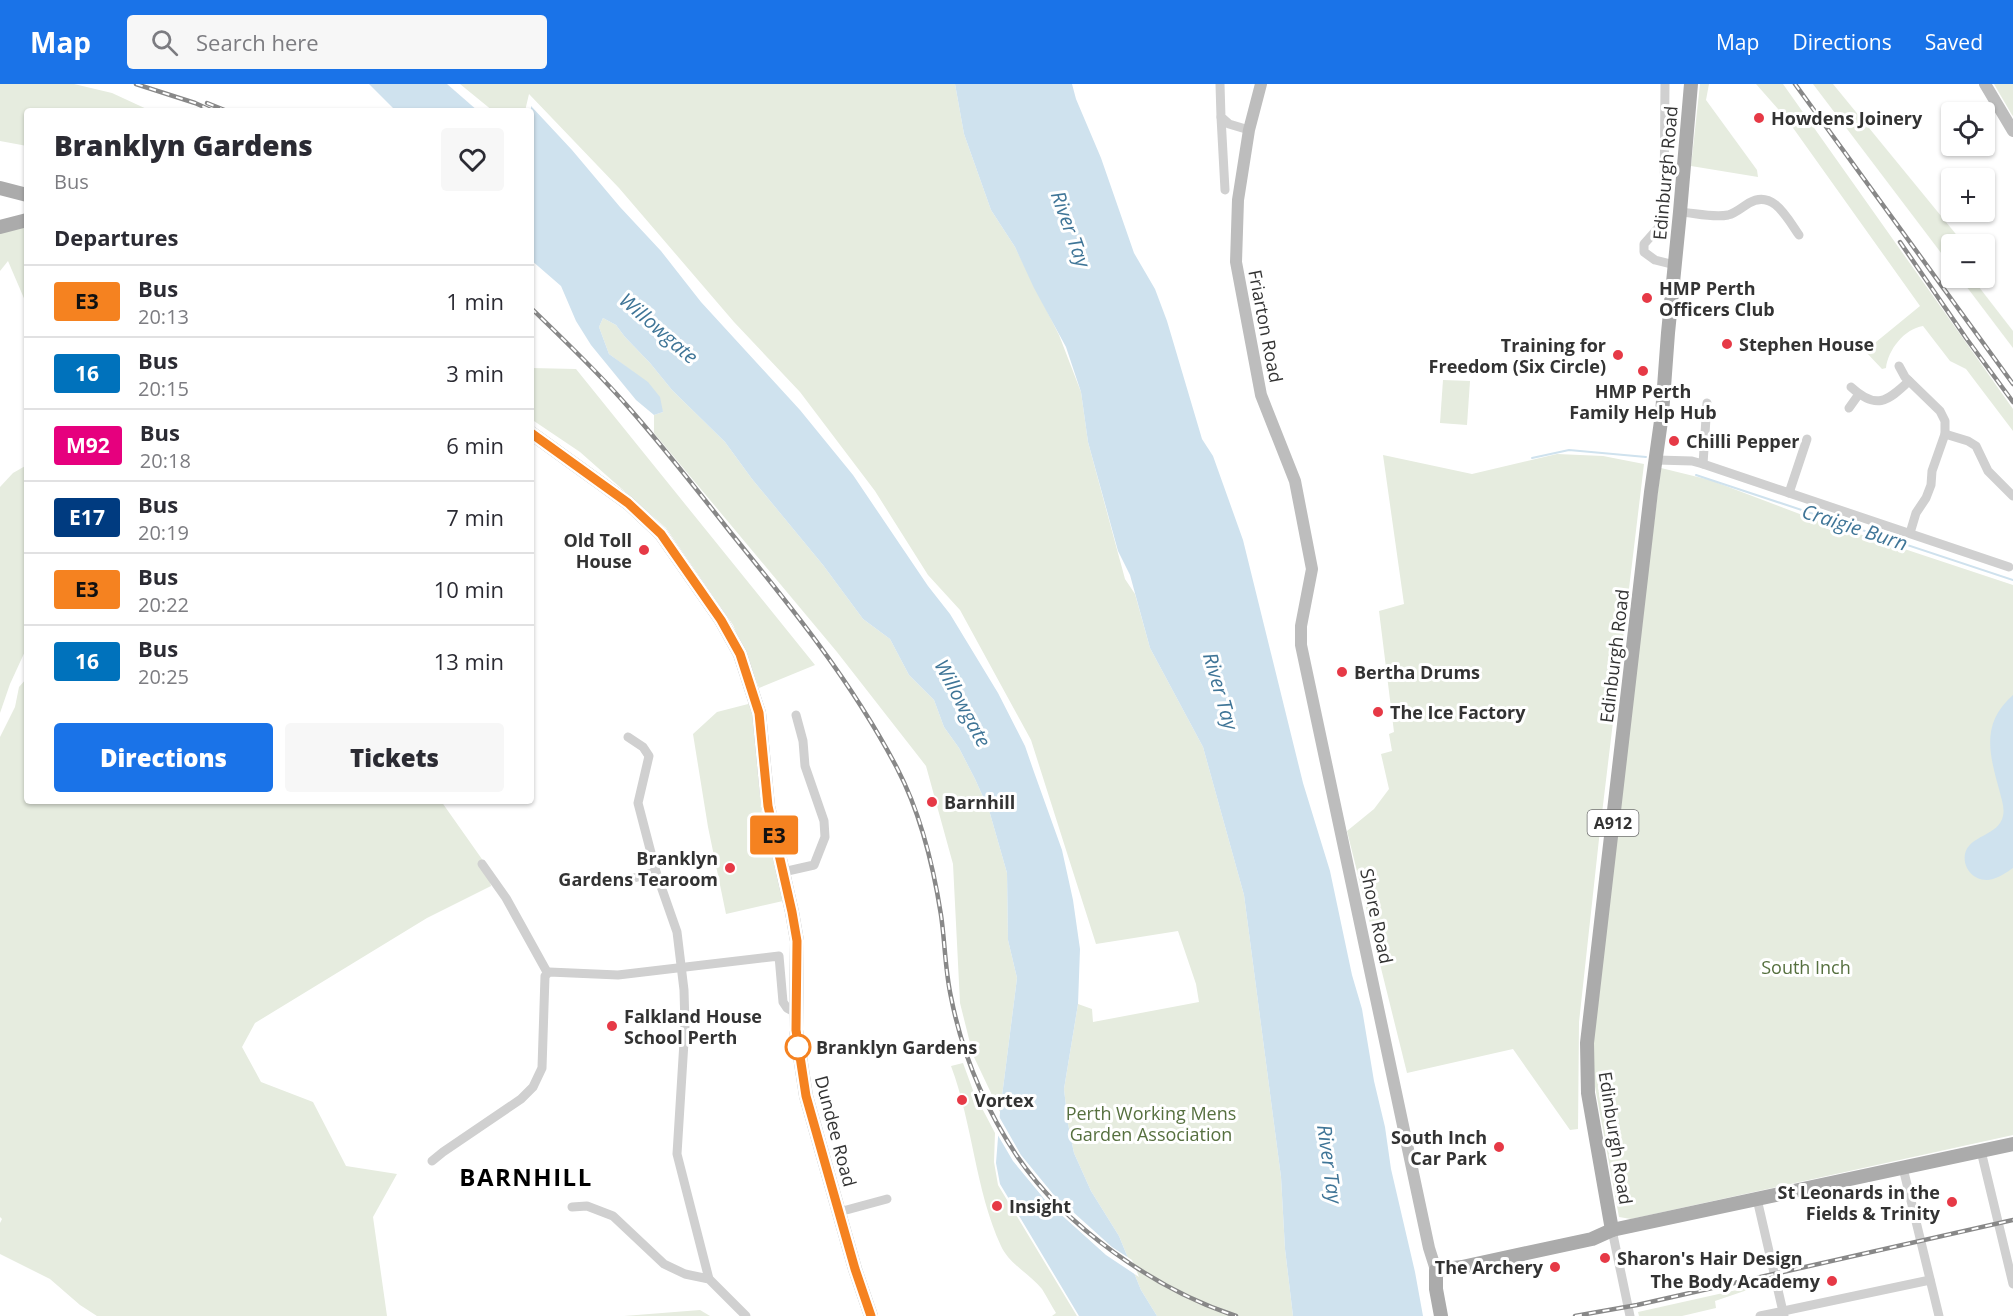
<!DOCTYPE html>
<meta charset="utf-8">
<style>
:root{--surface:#fff;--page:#f7f7f7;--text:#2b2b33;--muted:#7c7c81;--line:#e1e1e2;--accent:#1a73e8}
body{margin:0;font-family:"Open Sans",sans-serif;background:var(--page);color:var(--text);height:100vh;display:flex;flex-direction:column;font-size:22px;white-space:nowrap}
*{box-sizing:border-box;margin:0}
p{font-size:20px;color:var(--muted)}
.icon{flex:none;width:33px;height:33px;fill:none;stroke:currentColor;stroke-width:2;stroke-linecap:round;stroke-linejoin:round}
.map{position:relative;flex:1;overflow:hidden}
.sheet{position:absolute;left:24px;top:24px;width:510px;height:696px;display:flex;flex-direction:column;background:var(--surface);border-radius:6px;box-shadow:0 2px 4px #0004}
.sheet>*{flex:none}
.badge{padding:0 12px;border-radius:4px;font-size:21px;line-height:39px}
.controls{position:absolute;left:1941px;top:18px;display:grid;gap:12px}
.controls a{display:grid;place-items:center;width:54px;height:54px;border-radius:6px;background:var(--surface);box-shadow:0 2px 4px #0004;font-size:30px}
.map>.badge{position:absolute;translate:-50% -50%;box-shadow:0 0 0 3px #fff}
h2{padding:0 30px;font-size:22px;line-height:54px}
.round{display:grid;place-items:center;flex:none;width:63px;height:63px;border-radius:6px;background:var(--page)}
.summary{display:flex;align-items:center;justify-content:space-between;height:102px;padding:0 30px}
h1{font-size:28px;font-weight:800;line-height:45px}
.action{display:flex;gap:12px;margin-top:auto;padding:12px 30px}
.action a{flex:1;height:69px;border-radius:6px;background:var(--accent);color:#fff;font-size:24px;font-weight:800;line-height:69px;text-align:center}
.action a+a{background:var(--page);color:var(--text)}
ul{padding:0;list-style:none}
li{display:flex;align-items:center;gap:18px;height:72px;padding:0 30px;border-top:2px solid var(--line)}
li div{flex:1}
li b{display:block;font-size:22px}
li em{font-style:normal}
li .badge{min-width:66px;font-weight:700;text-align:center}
header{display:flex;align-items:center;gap:36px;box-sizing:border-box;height:84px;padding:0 30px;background:var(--accent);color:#fff}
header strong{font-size:28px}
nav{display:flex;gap:33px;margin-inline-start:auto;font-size:21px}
.search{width:420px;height:54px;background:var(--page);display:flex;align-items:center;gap:15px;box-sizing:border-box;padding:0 21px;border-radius:6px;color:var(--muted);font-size:22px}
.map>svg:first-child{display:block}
.green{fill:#e6ecdf}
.water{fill:#cfe2ee}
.pier{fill:#fff}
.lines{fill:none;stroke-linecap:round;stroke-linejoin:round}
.stream{stroke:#cfe2ee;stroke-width:2}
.street{stroke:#d0d0d0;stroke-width:9}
.secondary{stroke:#bdbdbd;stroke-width:12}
.primary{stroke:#ababab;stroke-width:14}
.rail-casing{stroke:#888;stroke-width:4.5}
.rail{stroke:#fff;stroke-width:2;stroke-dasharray:7;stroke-linecap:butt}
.line-casing{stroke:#fff;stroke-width:14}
.line{stroke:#f58220;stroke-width:9}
.poi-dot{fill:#e63946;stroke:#fff;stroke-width:2}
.stop-dot{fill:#fff;stroke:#f58220;stroke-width:3}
.labels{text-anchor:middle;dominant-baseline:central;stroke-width:6;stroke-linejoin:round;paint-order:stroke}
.shield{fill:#fff;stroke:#707070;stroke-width:1.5}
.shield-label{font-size:16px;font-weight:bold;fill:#333}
.poi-label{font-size:18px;font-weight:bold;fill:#333;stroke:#fff;text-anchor:start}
.street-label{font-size:18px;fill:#333;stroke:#fff}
.park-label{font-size:18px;fill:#56703f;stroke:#fff}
.stop-label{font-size:18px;font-weight:bold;fill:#333;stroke:#fff;text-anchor:start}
.water-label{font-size:20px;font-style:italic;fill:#3f7597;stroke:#fff}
.district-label{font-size:24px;font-weight:bold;letter-spacing:1.5px;fill:#000;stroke:#fff}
</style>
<header>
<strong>Map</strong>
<div class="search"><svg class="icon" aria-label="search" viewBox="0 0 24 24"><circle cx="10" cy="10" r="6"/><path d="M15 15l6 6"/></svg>Search here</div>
<nav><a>Map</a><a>Directions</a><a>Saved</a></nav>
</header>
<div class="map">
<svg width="2013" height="1232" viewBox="0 0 2013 1232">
<rect width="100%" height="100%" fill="#fff"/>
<g class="green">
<polygon points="0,0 74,0 112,9 151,27 27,27 27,62 0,57"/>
<polygon points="460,0 955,0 964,50 991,126 1015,163 1059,251 1081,308 1088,358 1125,495 1135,510 1150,564 1203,663 1244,811 1281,1093 1285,1165 1293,1232 1157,1232 1141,1206 1119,1152 1091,1107 1074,1069 1068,1040 1064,1005 1078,920 1092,925 1093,938 1199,918 1196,900 1178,847 1096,860 1031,656 960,526 928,491 875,407 800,308 734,238 619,104 529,10 525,27 493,27"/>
<polygon points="1700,0 1709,0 1706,16 1757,86 1758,93 1691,82"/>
<path d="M1756,0H1783L2013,325V347L1966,285L1950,277L1923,242C1904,245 1888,266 1886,284L1882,285L1865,267L1920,222L1786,34Z"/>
<polygon points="1813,0 1833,0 1964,160 1952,160 1951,182"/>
<polygon points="1994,0 2013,0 2013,32 2012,31"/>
<polygon points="27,142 27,218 26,219 8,177 0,187 0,147"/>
<polygon points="1960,194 1972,194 2013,247 2013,264"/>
<polygon points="603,234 616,241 625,253 650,279 672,306 725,358 752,395 823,481 863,535 890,555 909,591 934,616 944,643 959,664 975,695 989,726 1007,789 1008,856 1017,894 1000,1028 973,971 960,919 953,780 926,682 837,568 654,349 654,331 663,328 649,300 609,270 599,243"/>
<polygon points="531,284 576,285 815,581 759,604 733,541 666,444 580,368 531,335"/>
<polygon points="1443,296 1470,297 1467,341 1440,339"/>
<polygon points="1557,370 1603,372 1644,380 1600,746 1579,938 1578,1045 1570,1046 1513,965 1407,989 1347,747 1374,725 1389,705 1381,670 1392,667 1389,650 1394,648 1379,527 1404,520 1383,371 1472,390"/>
<polygon points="27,381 27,563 10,600 0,629 0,403 13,389"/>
<polygon points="1661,384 1710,396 1805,432 2013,501 2013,1051 1631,1135 1619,1133 1587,959"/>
<polygon points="27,594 27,717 441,717 484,778 491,802 427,834 255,939 242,963 261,998 313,1018 346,1082 397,1090 373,1133 387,1232 97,1232 80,1221 50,1195 0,1170 0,1139 2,1135 0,1133 0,653 15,623 19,603"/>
<polygon points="752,619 761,725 783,817 726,830 708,743 693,650 717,628"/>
<path d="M963,979L974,1009L995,1049L994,1078L998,1101L1077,1232H1052L1056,1229C1051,1221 1047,1213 1042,1205C1030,1190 1009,1180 1001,1162C975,1105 973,1041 951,982Z"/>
<polygon points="1768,1199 1715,1217 1716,1224 1682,1232 1639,1232 1638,1228"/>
<polygon points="700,1226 710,1232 624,1232"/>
</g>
<g class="water">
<polygon points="369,0 447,0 478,27 396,27"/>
<polygon points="955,0 1072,0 1076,15 1101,74 1134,169 1155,205 1167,237 1202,355 1213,372 1243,456 1303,699 1330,787 1352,891 1362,925 1374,997 1385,1043 1391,1085 1415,1188 1423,1232 1293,1232 1285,1165 1281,1093 1244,811 1203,663 1150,564 1130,491 1118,467 1088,358 1081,308 1066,263 1034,204 1015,163 991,126 964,50"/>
<polygon points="531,22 572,66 620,123 661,167 701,218 800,326 853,391 928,502 950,530 998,609 1025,662 1034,688 1062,766 1073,816 1080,865 1078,920 1064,1005 1068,1040 1074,1069 1091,1107 1119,1152 1141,1206 1157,1232 1079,1232 1000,1100 996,1079 1000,1028 1017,894 1008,856 1007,789 989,726 975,695 959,664 944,643 934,616 909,591 890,555 863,535 823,481 752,395 725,358 672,306 650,279 625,253 616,241 603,234 599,243 609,270 648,298 660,313 663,328 654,331 636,316 591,261 576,237 561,202 531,176"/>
<path d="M2013,611V784C2007,788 2000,793 1993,795C1977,800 1962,786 1965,770C1969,751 1999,752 2003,732C2005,723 2001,714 1999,705C1989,669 1981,639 2013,611Z"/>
</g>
<polygon class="pier" points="997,1029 1021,1071 1053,1110 1112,1163 1132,1176 1139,1193 1106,1171 1046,1117 1013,1077 996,1048"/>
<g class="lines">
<g class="stream">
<polyline points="1532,374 1569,366 1646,373"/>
<polyline points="1696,391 2013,496"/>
</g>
<g class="street">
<polyline points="1220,0 1221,33 1229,40 1249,46"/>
<polyline points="1665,0 1664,126 1660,142 1644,160 1644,168 1655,176 1675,181"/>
<polyline points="1221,33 1225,106"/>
<path d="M1680,128C1695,129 1713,134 1728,131C1736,129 1742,123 1749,119C1773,105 1787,134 1799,151"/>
<polyline points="1899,282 1905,293 1940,327 1945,337 1945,350 1932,387 1931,401 1926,414 1916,429 1910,449"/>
<path d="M1851,303C1876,326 1887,318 1909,297"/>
<polyline points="1849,324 1859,310"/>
<polyline points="1945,350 1968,357 1976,362 1988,387 2013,412"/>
<polyline points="1657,376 1692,377 1703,380 2009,483"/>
<polyline points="1703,380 1707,319"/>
<polyline points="1789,409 1807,355"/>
<polyline points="628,653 643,663 649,672 638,719 656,788 677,848 684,906 685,942 677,1070 709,1195"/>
<polyline points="482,780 506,814 547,888"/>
<polyline points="783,788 814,781 825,753 824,737 805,682 803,657 796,631"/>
<polyline points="616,799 656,788"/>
<polyline points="1981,1067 2013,1200"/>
<polyline points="432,1077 443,1068 521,1015 533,1003 542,984 545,892 549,888 618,891 779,872 783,918 787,924 796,929"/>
<polyline points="1903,1084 1939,1232"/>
<polyline points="1757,1115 1784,1232"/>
<polyline points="572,1123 587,1122 613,1132 664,1180 685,1190 709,1195 746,1232"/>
<polyline points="839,1128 887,1115"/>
<polyline points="1612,1146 1630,1232"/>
<polyline points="1760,1232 1930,1196"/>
</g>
<g class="secondary">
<polyline points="1261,0 1249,46 1238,116 1236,178 1261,311 1295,397 1312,485 1301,542 1301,561 1429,1164 1436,1186"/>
<polyline points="1985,0 2013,47"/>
</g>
<g class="primary">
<polyline points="0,104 27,111"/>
<polyline points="0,143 27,136"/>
<polyline points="531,349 628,419 661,450 721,536 740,570 759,629 768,722 792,828 797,857 796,946 806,1012 855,1185 871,1232"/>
<polyline points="1612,1146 1588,1009 1587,959 1651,408 1662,330 1668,249 1680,128 1691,0"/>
<polyline points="1441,1232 1436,1205 1436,1186 1462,1183 1592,1155 1612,1146 2013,1060"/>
</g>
<defs>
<g id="rail">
<polyline points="136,0 195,19 213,27"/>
<polyline points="1795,0 2013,300"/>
<polyline points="207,19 227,27"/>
<polyline points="1900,158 1966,254 2013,318"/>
<path d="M531,224C565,257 599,289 630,325C665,365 698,407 731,449C792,524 852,598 897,684C921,730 933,780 941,831C945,858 945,886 951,913C962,969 985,1024 1017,1072C1064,1142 1156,1206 1236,1232"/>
<polyline points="1575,1232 1637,1221 2013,1136"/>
</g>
</defs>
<use href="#rail" class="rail-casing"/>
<use href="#rail" class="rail"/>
</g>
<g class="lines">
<defs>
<polyline id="line" points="531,349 628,419 661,450 721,536 740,570 759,629 768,722 792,828 797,857 796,946 806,1012 855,1185 871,1232"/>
</defs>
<use href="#line" class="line-casing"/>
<use href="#line" class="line"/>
</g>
<g class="poi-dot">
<circle cx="1759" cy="34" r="6"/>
<circle cx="1647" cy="214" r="6"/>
<circle cx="1727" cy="260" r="6"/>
<circle cx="1618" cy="271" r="6"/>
<circle cx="1643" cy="287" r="6"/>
<circle cx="1674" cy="357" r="6"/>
<circle cx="644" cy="466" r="6"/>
<circle cx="1342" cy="588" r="6"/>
<circle cx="1378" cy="628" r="6"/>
<circle cx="932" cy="718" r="6"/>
<circle cx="730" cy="784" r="6"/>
<circle cx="612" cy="942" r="6"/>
<circle cx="962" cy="1016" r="6"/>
<circle cx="1499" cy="1063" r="6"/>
<circle cx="1952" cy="1118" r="6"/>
<circle cx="997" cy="1122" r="6"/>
<circle cx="1605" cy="1174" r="6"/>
<circle cx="1555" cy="1183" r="6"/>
<circle cx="1832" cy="1197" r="6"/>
</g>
<circle class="stop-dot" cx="798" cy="963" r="12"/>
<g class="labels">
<rect class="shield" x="1587.5" y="726" width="51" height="26" rx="4.5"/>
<g class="shield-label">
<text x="1613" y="739">A912</text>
</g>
<g class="poi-label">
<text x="1771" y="34">Howdens Joinery</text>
<text x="1659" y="204">HMP Perth<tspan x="1659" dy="21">Officers Club</tspan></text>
<text x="1739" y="260">Stephen House</text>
<text x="1606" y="261" text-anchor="end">Training for<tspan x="1606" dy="21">Freedom (Six Circle)</tspan></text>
<text x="1643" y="307" text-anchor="middle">HMP Perth<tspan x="1643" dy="21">Family Help Hub</tspan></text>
<text x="1686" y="357">Chilli Pepper</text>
<text x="632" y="456" text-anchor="end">Old Toll<tspan x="632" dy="21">House</tspan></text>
<text x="1354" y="588">Bertha Drums</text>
<text x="1390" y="628">The Ice Factory</text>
<text x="944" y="718">Barnhill</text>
<text x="718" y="774" text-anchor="end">Branklyn<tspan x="718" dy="21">Gardens Tearoom</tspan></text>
<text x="624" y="932">Falkland House<tspan x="624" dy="21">School Perth</tspan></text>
<text x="974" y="1016">Vortex</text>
<text x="1487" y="1053" text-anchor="end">South Inch<tspan x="1487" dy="21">Car Park</tspan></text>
<text x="1940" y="1108" text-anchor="end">St Leonards in the<tspan x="1940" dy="21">Fields &amp; Trinity</tspan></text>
<text x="1009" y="1122">Insight</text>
<text x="1617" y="1174">Sharon's Hair Design</text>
<text x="1543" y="1183" text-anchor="end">The Archery</text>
<text x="1820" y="1197" text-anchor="end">The Body Academy</text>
</g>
<g class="street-label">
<text transform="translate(1665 89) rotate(-85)">Edinburgh Road</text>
<text transform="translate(1266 242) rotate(79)">Friarton Road</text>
<text transform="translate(1614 572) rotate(-83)">Edinburgh Road</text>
<text transform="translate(1377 832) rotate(78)">Shore Road</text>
<text transform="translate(836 1047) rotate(75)">Dundee Road</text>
<text transform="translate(1616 1054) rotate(81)">Edinburgh Road</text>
</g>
<g class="park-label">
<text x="1806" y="883">South Inch</text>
<text x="1151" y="1029">Perth Working Mens<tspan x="1151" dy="21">Garden Association</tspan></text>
</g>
<g class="stop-label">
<text x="816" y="963">Branklyn Gardens</text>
</g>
<g class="water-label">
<text transform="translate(1071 145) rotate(70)">River Tay</text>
<text transform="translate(659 244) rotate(41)">Willowgate</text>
<text transform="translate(1855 443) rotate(18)">Craigie Burn</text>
<text transform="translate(1221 607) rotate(74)">River Tay</text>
<text transform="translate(963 619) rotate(62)">Willowgate</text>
<text transform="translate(1330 1080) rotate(82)">River Tay</text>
</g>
<g class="district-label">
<text x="526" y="1092">BARNHILL</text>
</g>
</g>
</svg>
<div class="controls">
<a><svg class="icon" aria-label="locate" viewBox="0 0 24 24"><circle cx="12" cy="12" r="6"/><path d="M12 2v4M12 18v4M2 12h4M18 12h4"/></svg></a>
<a>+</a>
<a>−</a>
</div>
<b class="badge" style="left:774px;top:751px;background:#f58220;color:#111">E3</b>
<section class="sheet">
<div class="summary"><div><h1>Branklyn Gardens</h1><p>Bus</p></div><a class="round"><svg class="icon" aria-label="heart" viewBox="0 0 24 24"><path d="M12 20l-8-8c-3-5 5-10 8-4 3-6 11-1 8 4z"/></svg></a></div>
<h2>Departures</h2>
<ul>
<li><span class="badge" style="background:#f58220;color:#111">E3</span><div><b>Bus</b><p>20:13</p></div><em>1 min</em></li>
<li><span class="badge" style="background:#0072bc;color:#fff">16</span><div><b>Bus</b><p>20:15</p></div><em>3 min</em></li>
<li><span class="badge" style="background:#e6007e;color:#fff">M92</span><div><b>Bus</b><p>20:18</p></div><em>6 min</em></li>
<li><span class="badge" style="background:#003b80;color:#fff">E17</span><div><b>Bus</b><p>20:19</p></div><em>7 min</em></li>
<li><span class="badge" style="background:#f58220;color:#111">E3</span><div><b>Bus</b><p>20:22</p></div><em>10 min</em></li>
<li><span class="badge" style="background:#0072bc;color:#fff">16</span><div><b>Bus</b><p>20:25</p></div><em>13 min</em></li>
</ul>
<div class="action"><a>Directions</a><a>Tickets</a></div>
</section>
</div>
